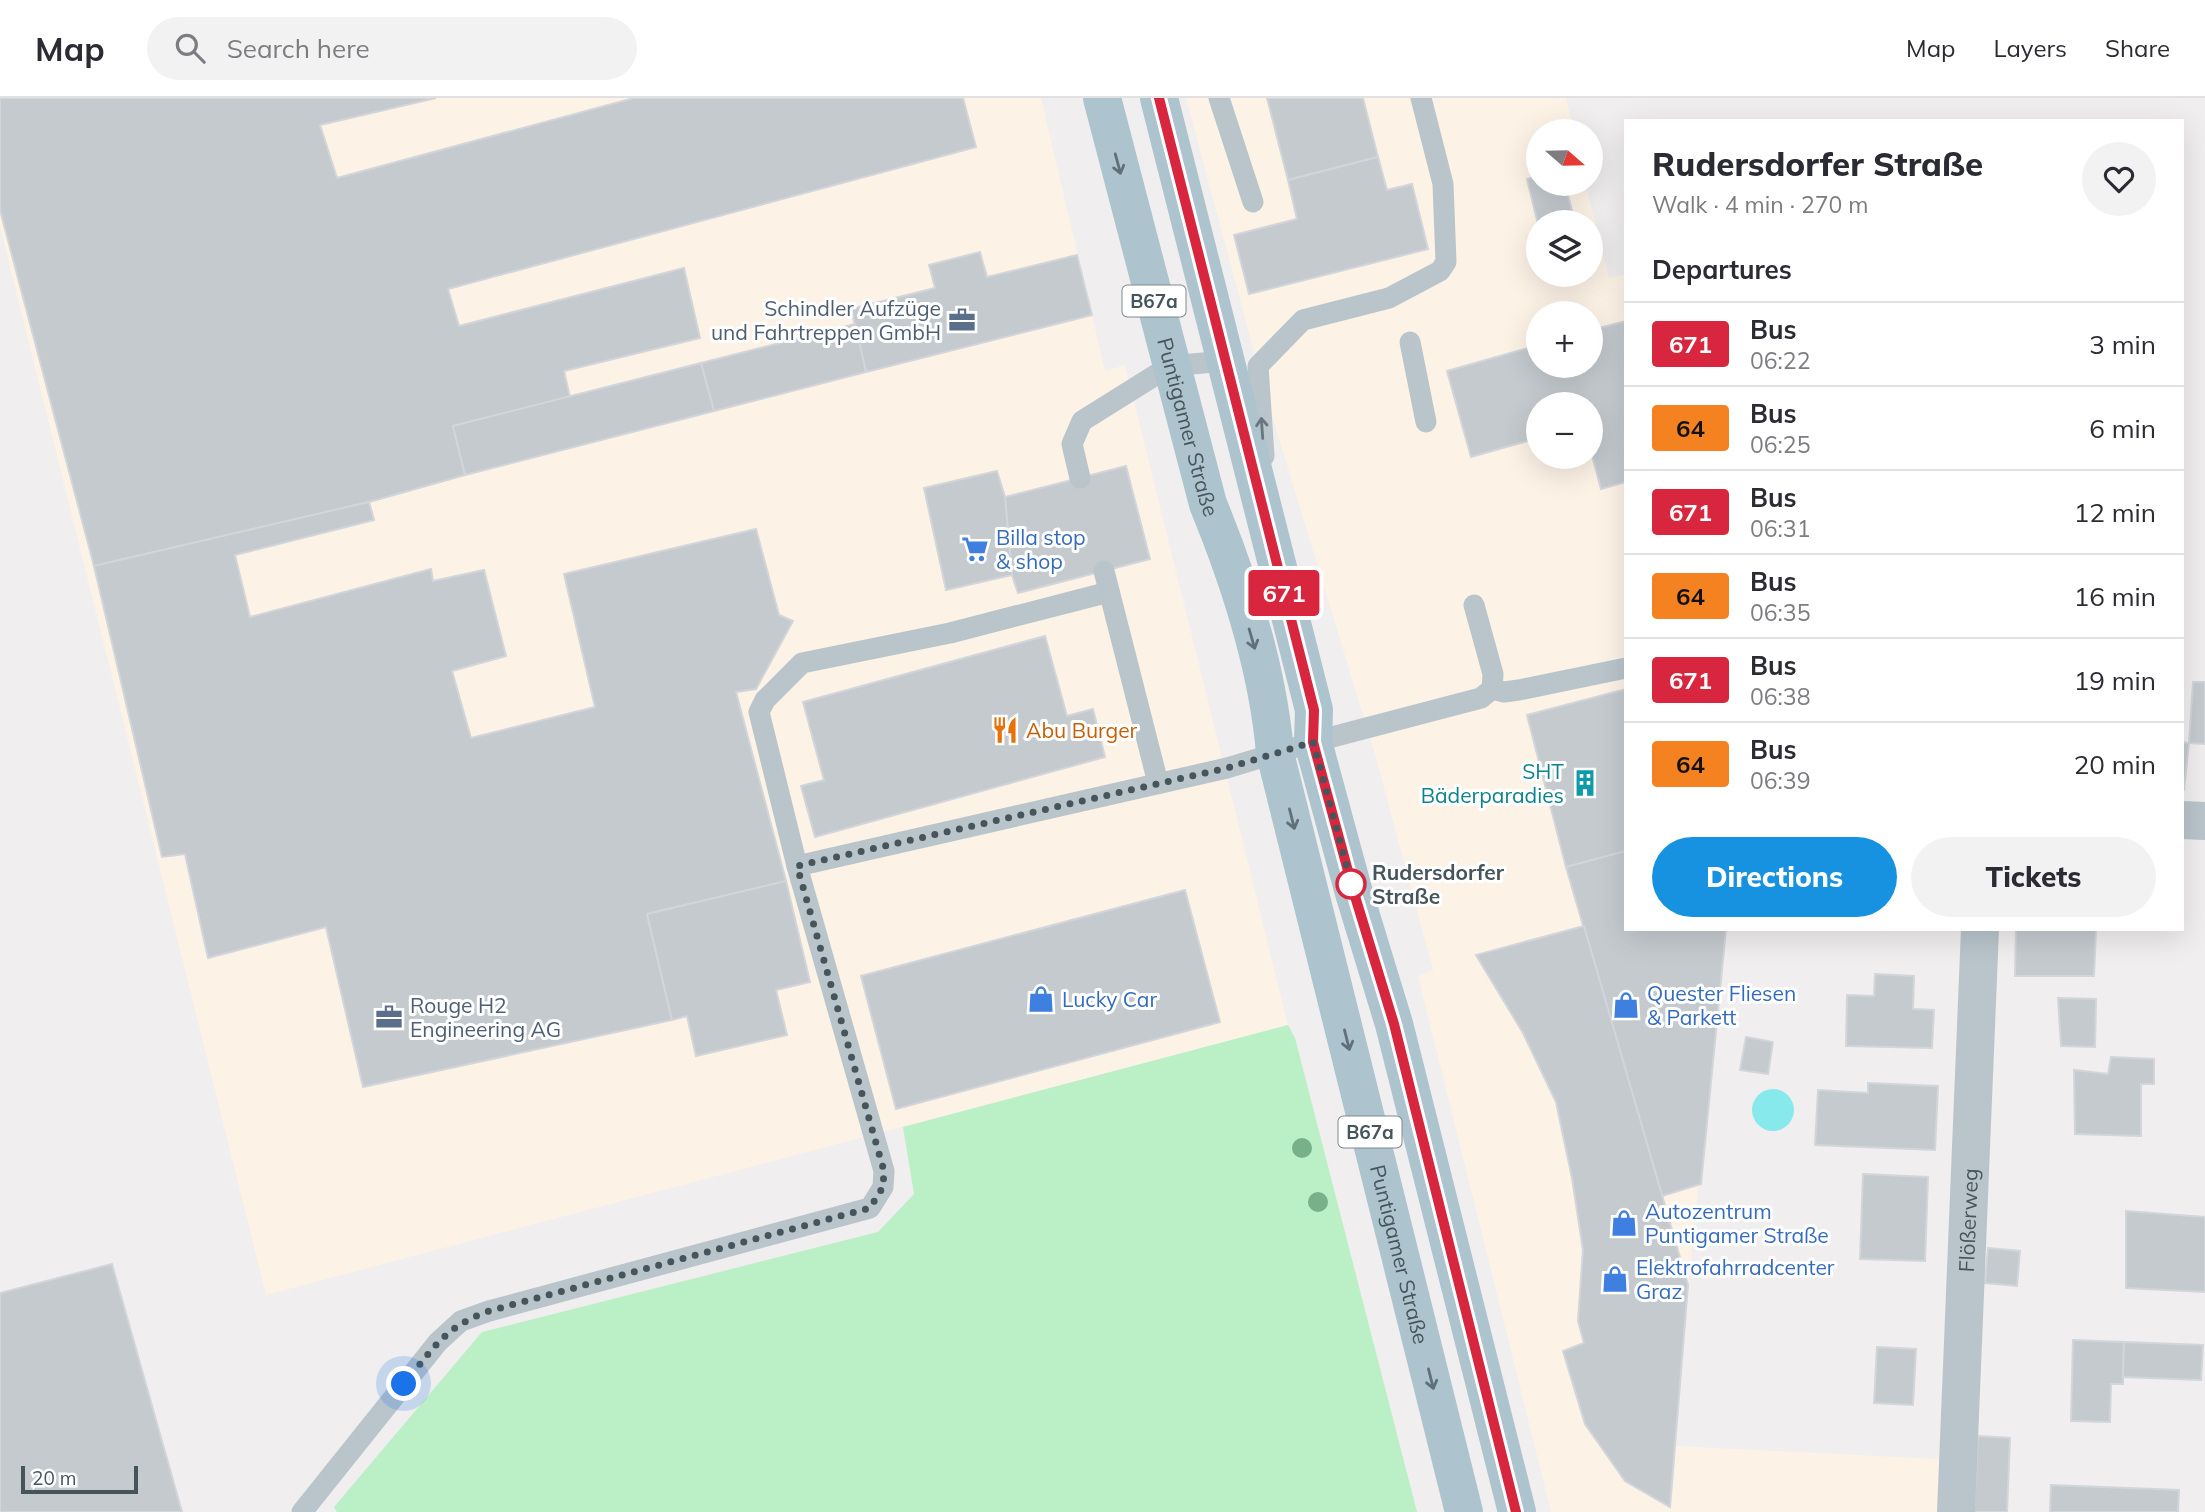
<!DOCTYPE html>
<meta charset="utf-8">
<style>
:root{--surface:#fff;--page:#f2f2f3;--text:#2b2b33;--muted:#7c7c81;--line:#e1e1e2;--accent:#1792e1}
body{margin:0;font-family:Mulish,sans-serif;background:var(--page);color:var(--text);height:100vh;display:flex;flex-direction:column;font-size:26px;white-space:nowrap}
*{box-sizing:border-box;margin:0}
p{font-size:23px;color:var(--muted)}
.icon{flex:none;width:38px;height:38px;fill:none;stroke:currentColor;stroke-width:2;stroke-linecap:round;stroke-linejoin:round}
.map{position:relative;flex:1;overflow:hidden}
.panel{position:absolute;left:1624px;top:21px;width:560px;height:812px;display:flex;flex-direction:column;background:var(--surface);border-radius:0px;box-shadow:0 7px 28px #0002}
.panel>*{flex:none}
.badge{padding:0 14px;border-radius:5px;font-size:24px;line-height:46px}
.needle{width:46px;rotate:110deg}
.tools{position:absolute;left:1526px;top:21px;display:grid;gap:14px}
.tools a{display:grid;place-items:center;width:77px;height:77px;border-radius:50%;background:var(--surface);box-shadow:0 7px 28px #0002;font-size:35px}
.scale{position:absolute;left:21px;bottom:18px;width:117px;box-sizing:border-box;padding-left:7px;border:4px solid #46555b;border-top:0;font-size:19px;line-height:24px;white-space:nowrap;color:#46555b;-webkit-text-stroke:5px #fff;paint-order:stroke}
.you{position:absolute;width:35px;height:35px;margin:-18px;border:5px solid #fff;border-radius:50%;background:#1a73e8;box-shadow:0 0 0 10px #1a73e833}
.map>.badge{position:absolute;translate:-50% -50%;box-shadow:0 0 0 4px #fff}
h2{padding:0 28px;font-size:26px;line-height:63px}
.round{display:grid;place-items:center;flex:none;width:74px;height:74px;border-radius:37px;background:var(--page)}
.headline{display:flex;align-items:center;justify-content:space-between;height:119px;padding:0 28px}
h1{font-size:33px;font-weight:800;line-height:52px}
.cta{display:flex;gap:14px;margin-top:auto;padding:14px 28px}
.cta a{flex:1;height:80px;border-radius:42px;background:var(--accent);color:#fff;font-size:28px;font-weight:800;line-height:80px;text-align:center}
.cta a+a{background:var(--page);color:var(--text)}
ul{padding:0;list-style:none}
li{display:flex;align-items:center;gap:21px;height:84px;padding:0 28px;border-top:2px solid var(--line)}
li div{flex:1}
li b{display:block;font-size:26px}
li em{font-style:normal}
li .badge{min-width:77px;font-weight:700;text-align:center}
header{display:flex;align-items:center;gap:42px;box-sizing:border-box;height:98px;padding:0 35px;background:var(--surface);border-bottom:2px solid var(--line)}
header strong{font-size:33px}
nav{display:flex;gap:38px;margin-inline-start:auto;font-size:24px}
.search{width:490px;height:63px;background:var(--page);display:flex;align-items:center;gap:18px;box-sizing:border-box;padding:0 24px;border-radius:38px;color:var(--muted);font-size:26px}
.map>svg:first-child{display:block}
.commercial{fill:#fcf2e6;fill-rule:evenodd}
.green{fill:#bbefc6}
.water{fill:#88e9ec}
.building{fill:#c4cace;stroke:#d2d5da;stroke-width:2}
.lines{fill:none;stroke-linecap:round;stroke-linejoin:round}
.service{stroke:#b9c5cb;stroke-width:21}
.minor{stroke:#b9c5cb;stroke-width:38}
.primary{stroke:#adc3cd;stroke-width:38}
.tree{fill:#78b08a}
.oneway{stroke:#607078}
.oneway2{stroke:#68777d}
.line-casing{stroke:#fff;stroke-width:16}
.line{stroke:#d7263d;stroke-width:10}
.walk{stroke:#46555b;stroke-width:7;stroke-dasharray:0 12.6}
.stop-dot{fill:#fff;stroke:#d7263d;stroke-width:3.5}
.labels{text-anchor:middle;dominant-baseline:central;stroke-width:6;stroke-linejoin:round;paint-order:stroke}
.shield{fill:#fff;stroke:#7e888c;stroke-width:2}
.shield-label{font-size:19px;font-weight:bold;fill:#46555b}
.service-label{font-size:21px;fill:#4e5e75;stroke:#fff;text-anchor:end}
.street-label{font-size:21px;fill:#46555b;stroke:#fff}
.shop-label{font-size:21px;fill:#366cbe;stroke:#fff;text-anchor:start}
.food-label{font-size:21px;fill:#c56008;stroke:#fff;text-anchor:start}
.culture-label{font-size:21px;fill:#0d838f;stroke:#fff;text-anchor:end}
.stop-label{font-size:21px;font-weight:bold;fill:#46555b;stroke:#fff;text-anchor:start}
</style>
<header>
<strong>Map</strong>
<div class="search"><svg class="icon" aria-label="search" viewBox="0 0 24 24"><circle cx="10" cy="10" r="6"/><path d="M15 15l6 6"/></svg>Search here</div>
<nav><a>Map</a><a>Layers</a><a>Share</a></nav>
</header>
<div class="map">
<svg width="2205" height="1414" viewBox="0 0 2205 1414">
<rect width="100%" height="100%" fill="#f0eeee"/>
<g class="commercial">
<polygon points="0,0 1041,0 1105,273 1125,267 1288,927 266,1197 0,129"/>
<path d="M1186,0H1566L1574,33H1538V86H1586L1609,180L1626,176V831H1726L1688,1187L1675,1348L1957,1362L1956,1414H1551L1418,878L1433,872L1376,660L1264,291ZM1538,124H1591V177H1538ZM1538,215H1591V268H1538ZM1538,306H1591V359H1538Z"/>
</g>
<polygon class="green" points="1288,927 1295,940 1417,1414 337,1414 334,1409 482,1234 878,1134 914,1096 903,1029"/>
<circle class="water" cx="1773" cy="1012" r="21"/>
<g class="building">
<polygon points="0,0 436,0 320,27 337,80 634,0 963,0 976,49 448,191 459,228 684,170 700,240 564,273 570,299 453,328 465,377 369,404 94,468 0,112"/>
<polygon points="1267,0 1363,0 1378,59 1288,82"/>
<polygon points="1378,59 1387,92 1412,86 1428,151 1249,196 1234,137 1297,121 1288,82"/>
<polygon points="1538,78 1538,86 1565,86 1575,124 1538,126 1527,81"/>
<polygon points="980,154 987,179 1077,157 1092,217 866,274 851,211 935,190 929,167"/>
<polygon points="1626,223 1626,384 1601,391 1591,354 1591,306 1538,306 1538,340 1471,359 1447,273 1538,247 1538,268 1591,268 1591,232"/>
<polygon points="855,226 866,274 714,313 701,265"/>
<polygon points="701,265 714,313 465,377 453,328"/>
<polygon points="1126,368 1150,461 1018,495 1012,477 1005,399"/>
<polygon points="997,373 1005,399 1012,477 946,492 924,390"/>
<polygon points="369,404 374,422 235,457 250,519 431,471 433,483 484,472 506,558 452,573 471,640 595,609 564,476 756,431 779,517 793,523 756,591 736,594 786,783 647,816 672,922 363,989 326,829 208,860 185,756 162,759 94,468"/>
<polygon points="1045,538 1067,618 1093,611 1105,659 815,739 801,688 824,682 803,604"/>
<polygon points="2193,584 2205,584 2205,646 2189,645"/>
<polygon points="1626,591 1626,753 1566,769 1527,617"/>
<polygon points="2182,644 2189,645 2184,692 2182,692"/>
<polygon points="1626,753 1626,831 1726,831 1701,1086 1662,1098 1566,769"/>
<polygon points="786,783 810,884 776,892 787,937 696,958 687,918 672,922 647,816"/>
<polygon points="1185,792 1220,924 896,1011 861,878"/>
<polygon points="1584,828 1688,1187 1670,1409 1625,1383 1585,1326 1563,1253 1584,1245 1578,1223 1583,1152 1572,1080 1556,1004 1523,935 1476,857"/>
<polygon points="2016,831 2096,831 2094,878 2015,878"/>
<polygon points="1875,876 1914,878 1913,911 1934,912 1932,950 1846,948 1847,897 1874,898"/>
<polygon points="2058,900 2096,901 2095,949 2061,948"/>
<polygon points="1746,939 1773,944 1768,976 1740,972"/>
<polygon points="2111,959 2154,961 2154,986 2141,986 2141,1038 2075,1036 2074,972 2108,976"/>
<polygon points="1868,985 1938,988 1935,1052 1815,1047 1818,992 1868,995"/>
<polygon points="1863,1076 1928,1079 1925,1163 1860,1161"/>
<polygon points="2126,1113 2205,1119 2205,1194 2126,1190"/>
<polygon points="1988,1150 2020,1153 2017,1188 1985,1185"/>
<polygon points="112,1166 182,1414 0,1414 0,1195"/>
<polygon points="2073,1242 2124,1244 2123,1286 2111,1286 2110,1324 2071,1323"/>
<polygon points="2124,1244 2203,1247 2201,1282 2123,1279"/>
<polygon points="1877,1249 1916,1251 1913,1307 1874,1305"/>
<polygon points="1978,1338 2010,1340 2007,1414 1974,1414"/>
<polygon points="2051,1387 2179,1392 2178,1414 2050,1414"/>
</g>
<g class="lines">
<g class="service">
<polyline points="1219,0 1253,104"/>
<polyline points="1410,244 1426,324"/>
<polyline points="1264,358 1258,268 1303,222 1389,200 1440,173 1446,164 1443,86 1421,0"/>
<polyline points="1080,380 1072,346 1082,323 1170,268 1225,263"/>
<polyline points="1104,473 1158,685"/>
<polyline points="1492,591 1504,594 1519,592 1626,570"/>
<polyline points="797,768 1227,670 1313,644 1481,600 1492,591 1493,576 1474,507"/>
<polyline points="302,1414 438,1244 461,1223 489,1213 870,1110 883,1089 884,1073 797,768 759,614 765,602 802,565 950,535 1109,494"/>
</g>
<g class="minor">
<polyline points="2182,722 2205,723"/>
<path id="s1" d="M1956,1414L1980,831"/>
</g>
<g class="primary">
<path id="s2" d="M1102,0L1208,406C1240,484 1268,571 1275,655L1464,1414"/>
<polyline points="1159,0 1314,612 1313,644 1354,795 1394,926 1517,1414"/>
</g>
</g>
<g class="tree">
<circle cx="1302" cy="1050" r="10"/>
<circle cx="1318" cy="1104" r="10"/>
</g>
<defs><path id="oneway-shaft" d="M-6 0H5M1.5-3L5.5 0L1.5 3" fill="none" stroke-width="1.6" stroke-linecap="round" stroke-linejoin="round" transform="scale(1.75)"/></defs>
<g class="oneway">
<use href="#oneway-shaft" transform="translate(1118 66) rotate(75)"/>
<use href="#oneway-shaft" transform="translate(1252 541) rotate(74)"/>
<use href="#oneway-shaft" transform="translate(1292 721) rotate(76)"/>
<use href="#oneway-shaft" transform="translate(1347 942) rotate(76)"/>
<use href="#oneway-shaft" transform="translate(1431 1281) rotate(76)"/>
</g>
<use class="oneway2" href="#oneway-shaft" transform="translate(1262 330) rotate(-94)"/>
<g class="lines">
<defs>
<polyline id="line" points="1159,0 1314,612 1313,644 1354,795 1394,926 1516,1414"/>
</defs>
<use href="#line" class="line-casing"/>
<use href="#line" class="line"/>
<path class="walk" d="M404,1286C433,1251 444,1229 489,1213L870,1110L883,1089L884,1073L797,768L1227,670L1313,644L1354,795L1351,786"/>
</g>
<defs>
<symbol id="office-bare" viewBox="-9 -9 18 18"><path d="M-6-3h4V-5.5h4V-3h4V5H-6ZM-1-4.5V-3h2v-1.5ZM-6 0V1H6V0Z" fill="#5c6f8a" stroke="#fff" stroke-width="2.5" paint-order="stroke"/></symbol>
<symbol id="supermarket-bare" viewBox="-9 -9 18 18"><path d="M-6-5.5h2.5l.6 2H6L4.5 2H-2.5L-4.4-4H-6ZM-1.5 3.2a1.3 1.3 0 1 0 .1 0ZM3 3.2a1.3 1.3 0 1 0 .1 0Z" fill="#3f7fe0" stroke="#fff" stroke-width="2.5" paint-order="stroke"/></symbol>
<symbol id="restaurant-bare" viewBox="-9 -9 18 18"><path d="M-5-6h1v4h1v-4h1v4h1v-4h1v5L-1.5 .5V6h-2V.5L-5-1ZM5-6V6H3V1.5H1.5Q1.5-4 5-6Z" fill="#e8710a" stroke="#fff" stroke-width="2.5" paint-order="stroke"/></symbol>
<symbol id="building-bare" viewBox="-9 -9 18 18"><path d="M-4-6H4V6H1V3H-1V6H-4ZM-2.5-4.3h1.7v1.8h-1.7ZM.8-4.3h1.7v1.8H.8ZM-2.5-1h1.7V.8h-1.7ZM.8-1h1.7V.8H.8Z" fill="#0f9aa8" stroke="#fff" stroke-width="2.5" paint-order="stroke"/></symbol>
<symbol id="shop-bare" viewBox="-9 -9 18 18"><path d="M-5-2.5h2.3a2.7 3.5 0 0 1 5.4 0H5L5.5 6h-11ZM-1.5-2.5h3a1.5 2.3 0 0 0-3 0Z" fill="#3f7fe0" stroke="#fff" stroke-width="2.5" paint-order="stroke"/></symbol>
</defs>
<g fill-rule="evenodd">
<use href="#office-bare" x="943" y="203" width="38" height="38"/>
<use href="#supermarket-bare" x="956" y="432" width="38" height="38"/>
<use href="#restaurant-bare" x="986" y="613" width="38" height="38"/>
<use href="#building-bare" x="1566" y="666" width="38" height="38"/>
<use href="#shop-bare" x="1022" y="882" width="38" height="38"/>
<use href="#shop-bare" x="1607" y="888" width="38" height="38"/>
<use href="#office-bare" x="370" y="900" width="38" height="38"/>
<use href="#shop-bare" x="1605" y="1106" width="38" height="38"/>
<use href="#shop-bare" x="1596" y="1162" width="38" height="38"/>
</g>
<circle class="stop-dot" cx="1351" cy="786" r="14"/>
<g class="labels">
<g class="shield">
<rect x="1122.5" y="187.5" width="63" height="31" rx="5"/>
<rect x="1338.5" y="1018.5" width="63" height="31" rx="5"/>
</g>
<g class="shield-label">
<text x="1154" y="203">B67a</text>
<text x="1370" y="1034">B67a</text>
</g>
<g class="service-label">
<text x="941" y="210">Schindler Aufzüge<tspan x="941" dy="24">und Fahrtreppen GmbH</tspan></text>
<text x="410" y="907" text-anchor="start">Rouge H2<tspan x="410" dy="24">Engineering AG</tspan></text>
</g>
<g class="street-label">
<text stroke="none"><textPath href="#s2" startOffset="340">Puntigamer Straße</textPath></text>
<text stroke="none"><textPath href="#s1" startOffset="292">Flößerweg</textPath></text>
<text stroke="none"><textPath href="#s2" startOffset="1195">Puntigamer Straße</textPath></text>
</g>
<g class="shop-label">
<text x="996" y="439">Billa stop<tspan x="996" dy="24">&amp; shop</tspan></text>
<text x="1647" y="895">Quester Fliesen<tspan x="1647" dy="24">&amp; Parkett</tspan></text>
<text x="1062" y="901">Lucky Car</text>
<text x="1645" y="1113">Autozentrum<tspan x="1645" dy="24">Puntigamer Straße</tspan></text>
<text x="1636" y="1169">Elektrofahrradcenter<tspan x="1636" dy="24">Graz</tspan></text>
</g>
<g class="food-label">
<text x="1026" y="632">Abu Burger</text>
</g>
<g class="culture-label">
<text x="1564" y="673">SHT<tspan x="1564" dy="24">Bäderparadies</tspan></text>
</g>
<g class="stop-label">
<text x="1372" y="774">Rudersdorfer<tspan x="1372" dy="24">Straße</tspan></text>
</g>
</g>
</svg>
<div class="tools">
<a><svg class="needle" viewBox="-14 -14 28 28"><path d="M0-13l5 13h-10z" fill="#e53935"/><path d="M0 13l5-13h-10z" fill="#7c7c81"/></svg></a>
<a><svg class="icon" aria-label="layers" viewBox="0 0 24 24"><path d="M12 4l9 5-9 5-9-5zM3 14l9 5 9-5"/></svg></a>
<a>+</a>
<a>−</a>
</div>
<div class="scale">20 m</div>
<div class="you" style="left:404px;top:1286px"></div>
<b class="badge" style="left:1284px;top:495px;background:#d7263d;color:#fff">671</b>
<section class="panel">
<div class="headline"><div><h1>Rudersdorfer Straße</h1><p>Walk · 4 min · 270 m</p></div><a class="round"><svg class="icon" aria-label="heart" viewBox="0 0 24 24"><path d="M12 20l-8-8c-3-5 5-10 8-4 3-6 11-1 8 4z"/></svg></a></div>
<h2>Departures</h2>
<ul>
<li><span class="badge" style="background:#d7263d;color:#fff">671</span><div><b>Bus</b><p>06:22</p></div><em>3 min</em></li>
<li><span class="badge" style="background:#f58220;color:#111">64</span><div><b>Bus</b><p>06:25</p></div><em>6 min</em></li>
<li><span class="badge" style="background:#d7263d;color:#fff">671</span><div><b>Bus</b><p>06:31</p></div><em>12 min</em></li>
<li><span class="badge" style="background:#f58220;color:#111">64</span><div><b>Bus</b><p>06:35</p></div><em>16 min</em></li>
<li><span class="badge" style="background:#d7263d;color:#fff">671</span><div><b>Bus</b><p>06:38</p></div><em>19 min</em></li>
<li><span class="badge" style="background:#f58220;color:#111">64</span><div><b>Bus</b><p>06:39</p></div><em>20 min</em></li>
</ul>
<div class="cta"><a>Directions</a><a>Tickets</a></div>
</section>
</div>
